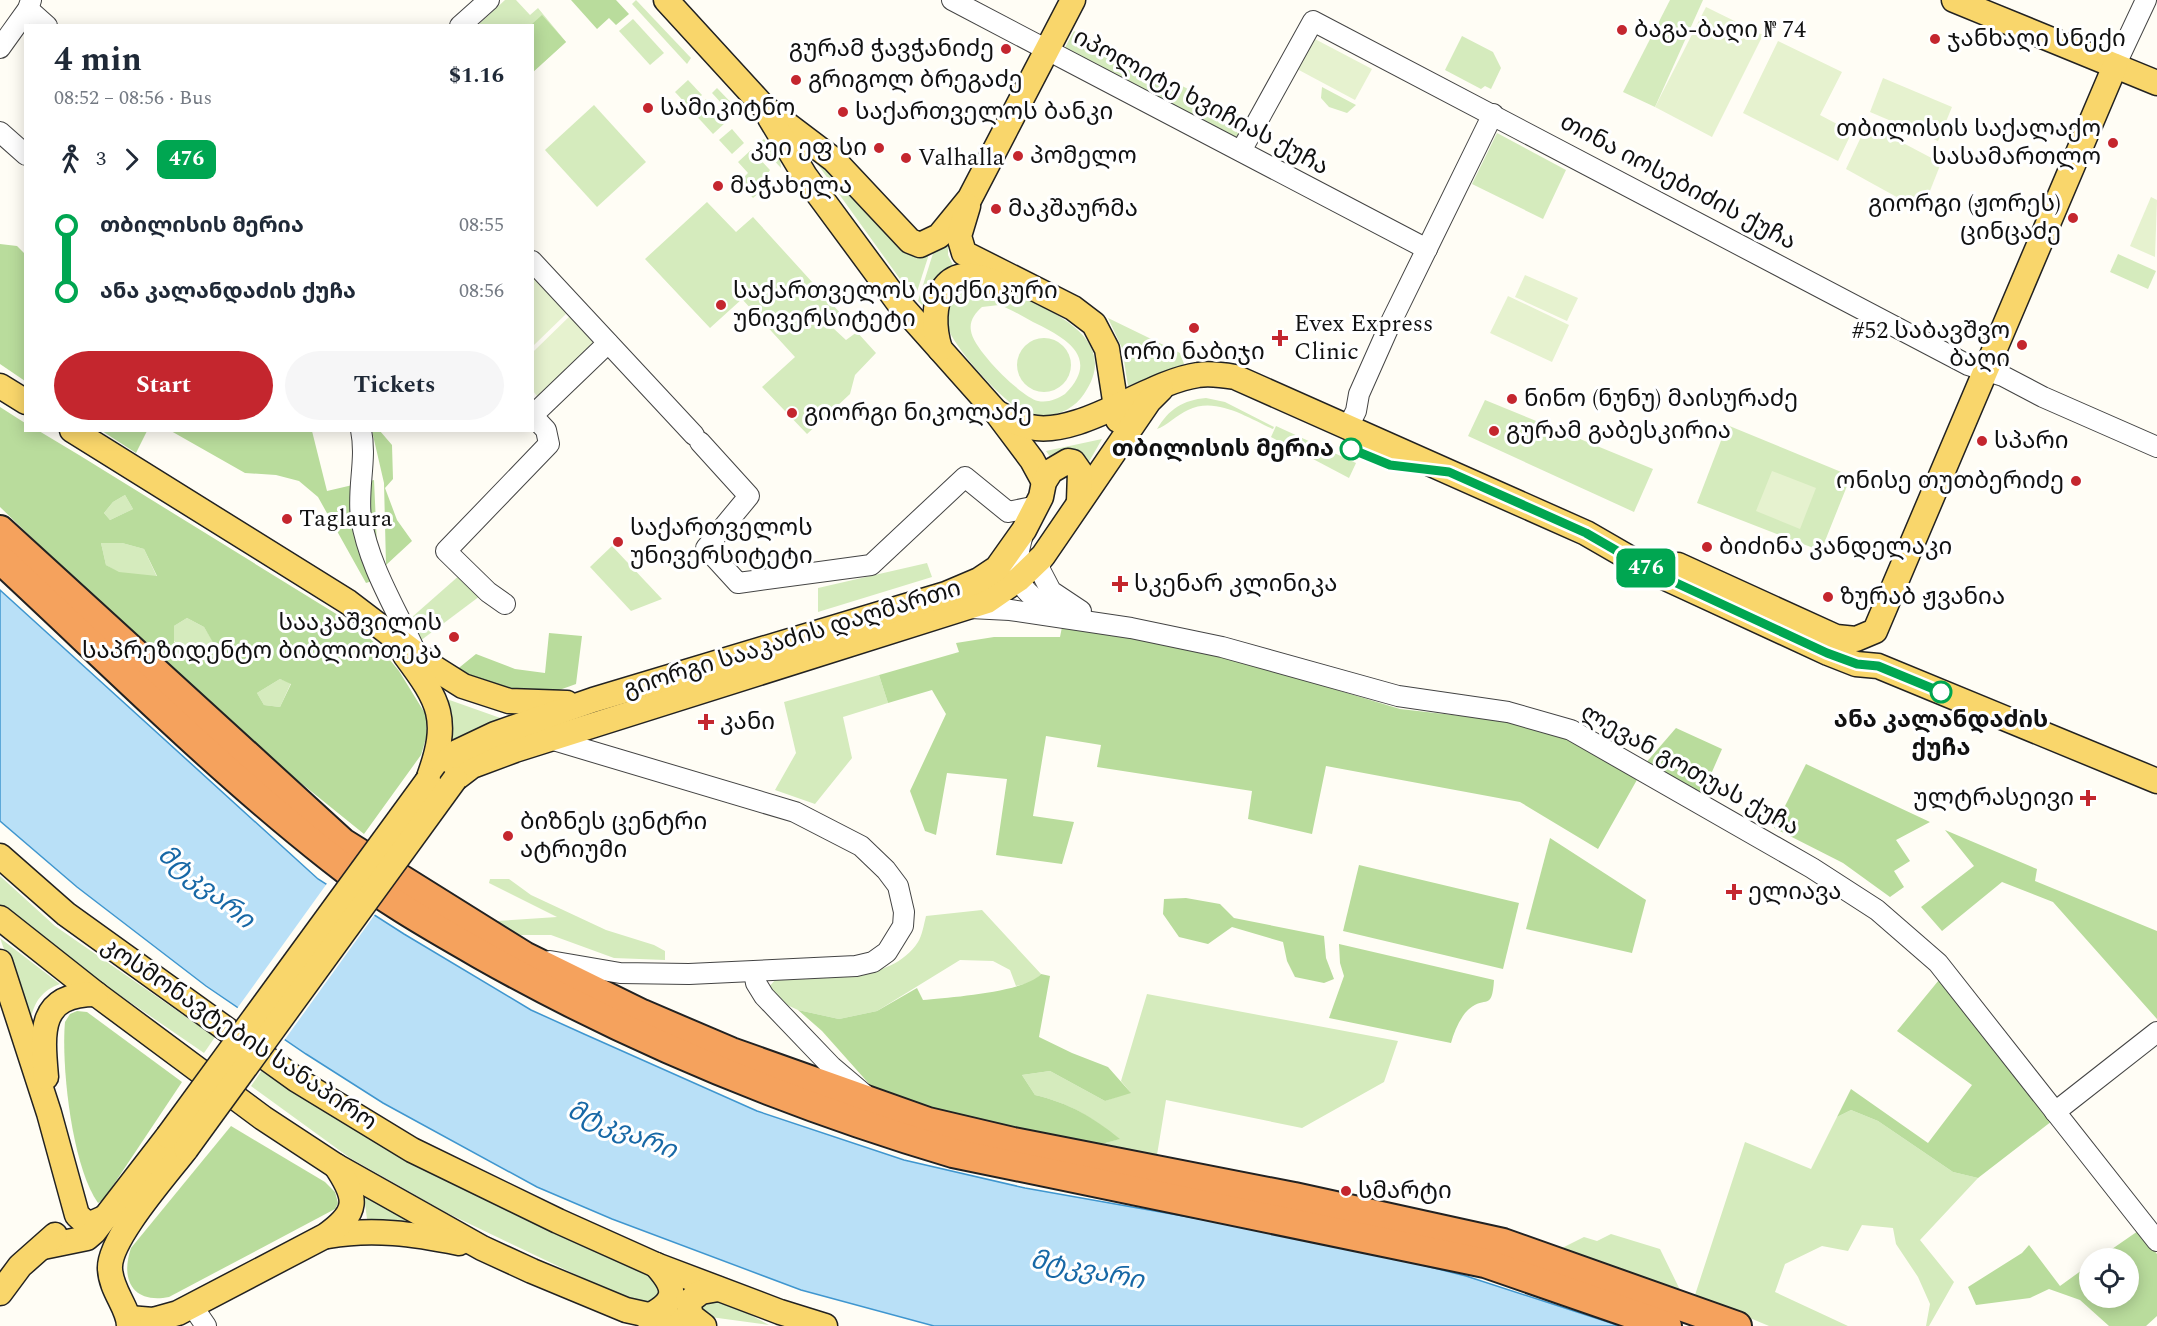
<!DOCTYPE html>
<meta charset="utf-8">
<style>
:root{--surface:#fff;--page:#f6f6f7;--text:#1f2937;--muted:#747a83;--accent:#c4262e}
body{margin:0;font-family:Spectral,"Noto Sans Georgian",serif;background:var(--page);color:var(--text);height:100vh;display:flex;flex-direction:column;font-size:22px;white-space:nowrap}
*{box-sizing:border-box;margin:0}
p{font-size:20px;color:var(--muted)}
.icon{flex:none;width:33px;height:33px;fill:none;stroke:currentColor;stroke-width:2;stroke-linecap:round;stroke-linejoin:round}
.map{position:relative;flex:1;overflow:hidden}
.drawer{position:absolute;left:24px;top:24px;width:510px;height:408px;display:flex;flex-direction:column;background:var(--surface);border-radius:0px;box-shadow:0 3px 15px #0003}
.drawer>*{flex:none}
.badge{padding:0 12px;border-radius:9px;font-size:21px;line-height:39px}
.controls{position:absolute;left:2079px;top:1248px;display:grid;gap:12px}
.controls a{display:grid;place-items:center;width:60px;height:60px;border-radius:50%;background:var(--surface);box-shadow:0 3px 15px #0003;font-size:30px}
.map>.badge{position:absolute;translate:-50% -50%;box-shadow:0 0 0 3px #fff}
.legs{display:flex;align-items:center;gap:9px;height:66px;padding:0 30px;font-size:20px}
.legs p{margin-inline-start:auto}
.head{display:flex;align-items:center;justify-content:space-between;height:102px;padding:0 30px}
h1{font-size:33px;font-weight:700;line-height:45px}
.cta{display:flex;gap:12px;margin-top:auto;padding:12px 30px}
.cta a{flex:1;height:69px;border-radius:36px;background:var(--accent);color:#fff;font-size:24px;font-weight:700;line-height:69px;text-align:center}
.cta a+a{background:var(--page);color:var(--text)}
ul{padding:0 30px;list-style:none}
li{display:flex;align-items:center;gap:21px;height:66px;font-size:22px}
li i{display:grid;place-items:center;width:9px;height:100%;margin:0 8px;background:currentColor}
li i::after{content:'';width:15px;height:15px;margin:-8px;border:4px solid;border-radius:50%;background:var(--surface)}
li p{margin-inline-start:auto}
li:first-child i{background:linear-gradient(#0000 50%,currentColor 0)}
li:last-child i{background:linear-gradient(currentColor 50%,#0000 0)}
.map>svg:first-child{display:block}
.green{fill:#d5ebbd;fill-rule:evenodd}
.forest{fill:#b9dc9c;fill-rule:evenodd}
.pitch{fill:#e6f2cf}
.water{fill:#b9e0f7;stroke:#3f96cf;stroke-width:1.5}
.pier{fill:#fffdf5}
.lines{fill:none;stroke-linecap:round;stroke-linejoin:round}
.minor-casing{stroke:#444;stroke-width:22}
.major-casing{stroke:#222;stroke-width:27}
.highway-casing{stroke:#222;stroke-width:32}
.minor{stroke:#fff;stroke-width:20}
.major{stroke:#f9d66b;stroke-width:24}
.highway{stroke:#f5a25d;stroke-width:28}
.major-bridge-casing{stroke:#222;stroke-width:27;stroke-linecap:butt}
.major-bridge{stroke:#f9d66b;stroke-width:24}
.line-1-casing{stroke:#fff;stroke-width:14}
.line-1{stroke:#00a651;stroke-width:9}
.poi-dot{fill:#c4262e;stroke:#fff;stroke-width:2}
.stop-1-dot{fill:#fff;stroke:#00a651;stroke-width:3}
.labels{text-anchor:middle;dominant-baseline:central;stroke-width:6;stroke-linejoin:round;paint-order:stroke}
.poi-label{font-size:24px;fill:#111;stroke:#fff;text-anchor:start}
.street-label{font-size:24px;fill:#111;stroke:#fff}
.stop-label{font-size:24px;font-weight:bold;fill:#111;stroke:#fff;text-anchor:end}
.water-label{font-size:26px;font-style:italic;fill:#1768a6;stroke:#fff}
</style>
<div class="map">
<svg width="2157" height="1326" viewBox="0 0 2157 1326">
<rect width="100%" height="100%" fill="#fffdf5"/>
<g class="green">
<polygon points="505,0 516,0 530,15 538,8 566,42 533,72 532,26 477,26"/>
<polygon points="636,0 691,58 687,64 632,4"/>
<polygon points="1670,0 1703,0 1655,107 1623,92"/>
<polygon points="633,19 664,53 650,65 619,31"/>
<polygon points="1074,31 1249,120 1237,144 1061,55"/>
<polygon points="1462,36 1493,52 1501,68 1491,89 1485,86 1481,89 1445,70"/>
<polygon points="688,80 702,95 689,107 675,92"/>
<polygon points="1322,87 1356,105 1347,113 1329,107 1321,98"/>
<polygon points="717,88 740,112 735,118 712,93"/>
<polygon points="706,99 726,122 713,134 692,111"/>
<polygon points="594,105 646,162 597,207 545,150"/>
<polygon points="732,129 744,143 732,154 719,140"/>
<polygon points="1497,133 1566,170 1543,219 1472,184"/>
<polygon points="764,139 780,158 781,168 758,143"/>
<polygon points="751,150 770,170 767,175 767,186 753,198 739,182 748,173 738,162"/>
<polygon points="811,155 930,251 915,298 905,286"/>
<polygon points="707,202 736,232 753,217 842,315 833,323 833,328 846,340 857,332 876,353 855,375 850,394 807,434 762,387 795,357 742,299 710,328 645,259"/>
<polygon points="948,242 948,255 953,265 933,281 924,307 918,301 935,247"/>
<polygon points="2118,254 2156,271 2148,289 2110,272"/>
<path d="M992,284C1033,304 1127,332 1084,394C1075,408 1057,417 1041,415C1032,415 1022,411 1015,406C996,393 950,344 946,322C944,307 953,295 963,286ZM999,305C1011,309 1022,316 1033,322C1064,337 1102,357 1065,394C1057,399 1048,403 1038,401C1021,397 973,349 971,331C969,321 975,313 982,307Z"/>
<polygon points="1108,318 1180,353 1184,364 1128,386 1122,348"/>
<circle cx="1044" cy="365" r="27"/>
<path d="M1206,398L1225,402L1274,427L1273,429C1248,418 1216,396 1188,410C1178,414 1165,427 1157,429C1169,409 1183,400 1206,398Z"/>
<polygon points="1485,400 1653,469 1634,512 1468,436"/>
<polygon points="1727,425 1851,476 1821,551 1697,503"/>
<polygon points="1276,426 1313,443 1306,456 1271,437"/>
<polygon points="1102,439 1086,467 1053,461 1046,451"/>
<polygon points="1319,446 1356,463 1349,478 1313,459"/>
<polygon points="125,495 133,509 110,520 104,513 113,502"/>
<polygon points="101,543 122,543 144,549 157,577 119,573 106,565"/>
<polygon points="612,546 662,599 631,611 590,567"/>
<polygon points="927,563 932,577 818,612 818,588"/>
<polygon points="461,574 480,596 420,641 411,618"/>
<path d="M187,618L204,627L219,651C200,655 190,653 174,641V626Z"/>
<polygon points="879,675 888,703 843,717 852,758 815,804 775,790 796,753 784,702"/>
<polygon points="280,679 291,683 280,707 264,705 257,693"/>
<polygon points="441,697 506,720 444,750"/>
<polygon points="0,876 55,926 215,1037 204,1053 41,941 0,907"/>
<polygon points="490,879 509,879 531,895 606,930 654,945 665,951 665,960 614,958 551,935 520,935 497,921 557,917 489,883"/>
<path d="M982,910L1041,974L1033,982L1016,986L1010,970L993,961L960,960L877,1011L839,1019L798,1010L770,997L767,989L776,979C821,976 890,985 918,942C922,936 924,924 926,916Z"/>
<path d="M0,938L60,984C41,991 34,1002 30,1022Z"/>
<path d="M1147,994L1398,1041L1384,1082L1302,1128L1166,1100L1157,1155L1102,1144L1119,1139C1092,1117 1069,1103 1035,1095L1022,1075L1050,1071L1105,1101L1130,1092L1121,1081Z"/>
<path d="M262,1070C386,1154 518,1218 656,1275L665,1293L648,1303L610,1291L447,1213L350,1158L251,1086Z"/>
<polygon points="1851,1110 1878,1121 1953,1172 1978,1178 1920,1240 1954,1282 1929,1326 1926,1326 1930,1304 1918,1277 1896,1244 1893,1228 1862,1225 1848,1251 1822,1246 1785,1264 1775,1292 1848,1326 1769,1326 1695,1295 1745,1142 1811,1169 1837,1117"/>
<polygon points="363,1189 424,1227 389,1220 367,1219"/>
<polygon points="1611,1234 1660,1249 1681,1292 1560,1249 1584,1237 1597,1241"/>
<polygon points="705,1296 734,1306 769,1325 703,1316 698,1301"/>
</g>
<g class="forest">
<polygon points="571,0 616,0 629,14 616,25 609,18 597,29"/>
<polygon points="542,15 566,42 533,72 531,25"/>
<polygon points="0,244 17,246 25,254 25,381 0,364"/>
<path d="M0,407L25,423L26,430L39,431L79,455L359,628L380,648L399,671L426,715L427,735L421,755L364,834L208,708L0,507ZM125,495L133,509L110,520L104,513L113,502ZM101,543H122L144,549L157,576L119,572L106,565ZM187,618L204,627L218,651C200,655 190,653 174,642V626ZM280,679L291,684L280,707L264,705L257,693Z"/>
<polygon points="102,431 147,431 136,453"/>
<polygon points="171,431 312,431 327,491 374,480 378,568 381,578 366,583 318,497 299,481 276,475 245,473"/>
<polygon points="372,431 380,431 392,445 393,479 385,488 397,520 412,541 386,565 384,483"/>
<polygon points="1062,627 1188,645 1400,709 1532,724 1570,736 1638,778 1598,849 1520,802 1326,766 1312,834 1248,819 1252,791 1097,767 1101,745 1046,736 1033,816 1074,822 1062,864 996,855 1007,779 947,773 936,835 925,831 910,791 946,714 932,690 888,703 879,675 959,652 956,643 994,637 1060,637"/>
<path d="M549,633L582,636L576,684C567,687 557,691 548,693C517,698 483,682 455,671L476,654L515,669L545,673Z"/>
<polygon points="1676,728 1722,749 1701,797 1644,765"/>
<polygon points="1806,764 1930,822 1896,840 1910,861 1894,871 1904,887 1890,897 1843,863 1774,828"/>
<polygon points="1945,830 2037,869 2035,881 2157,931 2157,1019 2053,902 2002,882 1942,931 1921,907 1974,866"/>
<polygon points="1550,838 1646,900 1632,953 1526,929"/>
<polygon points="1359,865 1519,903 1503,969 1343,931"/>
<polygon points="1186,898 1220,904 1234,918 1324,936 1326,958 1334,979 1324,983 1295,977 1287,961 1283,942 1232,927 1208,944 1179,937 1163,914 1164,899"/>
<path d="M1339,944L1494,980C1492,1012 1486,995 1469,1009C1460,1017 1454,1032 1451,1043L1329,1018L1344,976L1340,963Z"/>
<path d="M1041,974L1050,976L1039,1037L1072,1053L1108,1067L1131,1093L1105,1101L1050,1071L1022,1075L1035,1095C1069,1103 1093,1117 1120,1139L1102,1144L1038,1134L897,1100L871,1086L822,1031L798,1010L839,1019L877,1011L917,988L923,1000C950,997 1023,993 1041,974Z"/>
<polygon points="1939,980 2052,1121 1978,1178 1953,1172 1878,1121 1851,1110 1837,1117 1851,1089 1928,1143 1972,1085 1897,1031"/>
<path d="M77,1011L87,1012L182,1082L104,1199L98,1203C72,1167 61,1066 65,1022L70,1014Z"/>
<path d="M231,1126L325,1182L335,1192L338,1203L335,1209L169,1297C133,1304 120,1280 131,1248Z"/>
<polygon points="2138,1231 2157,1254 2157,1316 2146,1326 2109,1326 2080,1300 2049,1289 2030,1298 1976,1305 1968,1287 2022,1253 2029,1245 2060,1286 2089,1265 2090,1298 2128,1298 2128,1258 2099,1258"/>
</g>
<g class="pitch">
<polygon points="1706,7 1763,35 1712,137 1655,107"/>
<polygon points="1313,38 1372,69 1355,100 1297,69"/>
<polygon points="1778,41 1842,72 1820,115 1852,132 1838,161 1743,113"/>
<polygon points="1883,78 1952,107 1938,141 1870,112"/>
<polygon points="1867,124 1941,163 1922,211 1846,169"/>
<polygon points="2151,197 2157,200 2155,257 2130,246"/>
<polygon points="533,273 568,312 533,346"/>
<polygon points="1525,275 1578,298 1567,321 1515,297"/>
<polygon points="1508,296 1569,325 1552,362 1490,333"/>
<polygon points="574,312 602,342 541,401 533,391 533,352"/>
<polygon points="1772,471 1816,488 1800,529 1756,511"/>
</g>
<polygon class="water" points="0,590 318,879 404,934 531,1010 584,1034 757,1111 904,1160 1025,1188 1291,1235 1382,1255 1466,1276 1620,1326 934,1326 801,1290 612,1219 537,1187 383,1103 306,1054 206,986 77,887 0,821"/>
<polygon class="pier" points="328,882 376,913 283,1042 236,1010"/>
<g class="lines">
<defs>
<g id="minor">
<polyline points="952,0 1427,249"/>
<polyline points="28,9 47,26"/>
<polyline points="460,26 489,0"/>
<polyline points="0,48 28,9 31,0"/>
<polyline points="2115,66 2146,0"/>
<polyline points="0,132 26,155"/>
<polyline points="1241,151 1313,21 1968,365 2003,376 2043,397 2157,447"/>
<polyline points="532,261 694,435"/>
<polyline points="533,415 608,343"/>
<polyline points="1348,427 1356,411 1359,394 1391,322 1493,114"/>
<path d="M361,430C367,459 357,489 361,518C369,567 396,608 416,653"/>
<polyline points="700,442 749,496 706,548 738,583 871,565 965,477 1008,512 1037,506"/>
<path d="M1022,538C1010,582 1021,593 1060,613"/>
<polyline points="1043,556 1039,568 1051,591 1081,611"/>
<polyline points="505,604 488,592 446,551 549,444 546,430 532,415"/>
<polyline points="970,608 1010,610 1131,628 1222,647 1398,696 1508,712 1571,730 1812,868 1877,910 1938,963 2157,1241"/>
<polyline points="550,961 620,973 689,974 856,966 873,962 887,952 903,926 904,912 898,886 886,870 861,846 795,812 550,739"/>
<polyline points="754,972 756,983 764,996 832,1067 865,1095"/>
<polyline points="2055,1112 2157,1032"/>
<polyline points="193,1307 206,1326"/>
</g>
<g id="major">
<polyline points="666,0 764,107 834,160 910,241 920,245 939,236 970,198 1073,0"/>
<polyline points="1954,0 2157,83"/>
<polyline points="770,118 805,176 898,302 996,412 1032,460 1044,482"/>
<polyline points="968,206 959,236 964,253 1073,308 1094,324 1107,349 1118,420"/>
<path d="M940,349C926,305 943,257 995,283"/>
<polyline points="0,386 26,402"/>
<path d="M996,412C1007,418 1018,424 1030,427C1079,438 1148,382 1198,375C1210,373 1223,375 1235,377L1586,533L1657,574L1828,653L1856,664L1878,666L2157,781"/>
<polyline points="72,430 348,602 436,669 463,686 509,701 567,703"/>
<polyline points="1678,565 1836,637 1856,639 1875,631 2115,66"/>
<path d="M405,655C440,702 450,719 429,777"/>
<polyline points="455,779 472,766 515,750 987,601 1019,579 1043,556 1149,401 1161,389"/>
<polyline points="428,780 457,752 495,734 593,700 946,594 979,580 997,568 1024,530 1041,497 1044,482 1051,471 1068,461 1073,462 1080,472 1079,501"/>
<polyline points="0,856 66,914 297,1080 412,1150 558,1221 656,1265 780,1312 825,1326"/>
<polyline points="0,918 96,994 263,1118 336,1166 482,1248 532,1271 626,1310 698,1326"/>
<polyline points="0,962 49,1113 77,1215 88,1225 106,1217"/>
<path d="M46,1077C42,1032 38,994 96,994"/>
<path d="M328,1236C373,1228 414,1234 459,1243"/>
<polyline points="43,1247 87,1238 94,1232 168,1136"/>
<polyline points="0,1293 20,1266 55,1235"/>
<path d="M647,1317C677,1301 678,1290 656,1265"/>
<path d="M129,1318L153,1320L178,1313L325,1236C359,1212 358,1199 336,1166"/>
<path d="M129,1326C129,1308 111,1291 110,1269C108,1240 167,1174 186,1149"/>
<polyline points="704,1326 691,1316 688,1302 701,1292 718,1289"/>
</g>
<g id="highway">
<polyline points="0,530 343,843 524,956 642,1014 731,1052 928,1122 1013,1142 1294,1197 1503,1243 1737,1326"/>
<path d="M0,559C109,660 214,766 331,858C377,895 429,925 480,954C630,1039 788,1104 953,1153L1485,1263L1667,1326"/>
</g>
</defs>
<use href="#minor" class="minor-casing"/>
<use href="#major" class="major-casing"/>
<use href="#highway" class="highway-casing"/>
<use href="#minor" class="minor"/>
<use href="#major" class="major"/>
<use href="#highway" class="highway"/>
<defs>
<g id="major-bridge">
<polyline points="168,1136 428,780"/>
<polyline points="186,1149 455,779"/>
</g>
</defs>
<use href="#major-bridge" class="major-bridge-casing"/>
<use href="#major-bridge" class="major-bridge"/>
</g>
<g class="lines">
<defs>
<polyline id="line-1" points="1351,449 1390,465 1449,472 1586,533 1657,574 1827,653 1857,664 1878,666 1941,692"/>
</defs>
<use href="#line-1" class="line-1-casing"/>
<use href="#line-1" class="line-1"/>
</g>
<g class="poi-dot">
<circle cx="1622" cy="30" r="6"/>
<circle cx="1935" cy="39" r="6"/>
<circle cx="1006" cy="49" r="6"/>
<circle cx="796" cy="80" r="6"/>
<circle cx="648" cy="108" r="6"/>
<circle cx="843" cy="112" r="6"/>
<circle cx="2113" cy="143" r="6"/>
<circle cx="879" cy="148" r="6"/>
<circle cx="1018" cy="156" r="6"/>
<circle cx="906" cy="158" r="6"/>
<circle cx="718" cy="186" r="6"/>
<circle cx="996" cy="209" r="6"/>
<circle cx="2073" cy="218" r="6"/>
<circle cx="721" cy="305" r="6"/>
<circle cx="1194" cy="328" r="6"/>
<path d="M1277 329h6v6h6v6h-6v6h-6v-6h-6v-6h6z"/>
<circle cx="2022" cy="345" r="6"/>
<circle cx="1512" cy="399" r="6"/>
<circle cx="792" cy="413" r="6"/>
<circle cx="1494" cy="431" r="6"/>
<circle cx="1982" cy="441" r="6"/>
<circle cx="2076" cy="481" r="6"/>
<circle cx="287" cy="519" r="6"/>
<circle cx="618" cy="542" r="6"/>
<circle cx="1707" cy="547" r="6"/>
<path d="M1117 575h6v6h6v6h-6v6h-6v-6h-6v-6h6z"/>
<circle cx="1828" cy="597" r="6"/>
<circle cx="454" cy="637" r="6"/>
<path d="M703 713h6v6h6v6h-6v6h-6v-6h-6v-6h6z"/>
<path d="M2085 789h6v6h6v6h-6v6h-6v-6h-6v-6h6z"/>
<circle cx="508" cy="836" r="6"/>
<path d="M1731 883h6v6h6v6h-6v6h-6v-6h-6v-6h6z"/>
<circle cx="1346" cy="1191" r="6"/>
</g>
<g class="stop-1-dot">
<circle cx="1351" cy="449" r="10"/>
<circle cx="1941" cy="692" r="10"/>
</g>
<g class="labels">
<g class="poi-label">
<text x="1634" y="30">ბაგა-ბაღი № 74</text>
<text x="1947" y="39">ჯანხაღი სნექი</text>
<text x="994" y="49" text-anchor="end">გურამ ჭავჭანიძე</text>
<text x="808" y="80">გრიგოლ ბრეგაძე</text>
<text x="660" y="108">სამიკიტნო</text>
<text x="855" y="112">საქართველოს ბანკი</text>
<text x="2101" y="129" text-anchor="end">თბილისის საქალაქო<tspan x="2101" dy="28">სასამართლო</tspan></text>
<text x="867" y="148" text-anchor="end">კეი ეფ სი</text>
<text x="1030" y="156">პომელო</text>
<text x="918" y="158">Valhalla</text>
<text x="730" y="186">მაჭახელა</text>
<text x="2061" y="204" text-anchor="end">გიორგი (ჟორეს)<tspan x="2061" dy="28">ცინცაძე</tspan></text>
<text x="1008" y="209">მაკშაურმა</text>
<text x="733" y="291">საქართველოს ტექნიკური<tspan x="733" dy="28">უნივერსიტეტი</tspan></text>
<text x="1294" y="324">Evex Express<tspan x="1294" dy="28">Clinic</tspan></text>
<text x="2010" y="331" text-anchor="end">#52 საბავშვო<tspan x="2010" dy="28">ბაღი</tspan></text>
<text x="1194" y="352" text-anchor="middle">ორი ნაბიჯი</text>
<text x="1524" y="399">ნინო (ნუნუ) მაისურაძე</text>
<text x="804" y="413">გიორგი ნიკოლაძე</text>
<text x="1506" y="431">გურამ გაბესკირია</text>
<text x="1994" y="441">სპარი</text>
<text x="2064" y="481" text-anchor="end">ონისე თუთბერიძე</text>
<text x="299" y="519">Taglaura</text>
<text x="630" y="528">საქართველოს<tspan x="630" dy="28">უნივერსიტეტი</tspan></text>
<text x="1719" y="547">ბიძინა კანდელაკი</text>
<text x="1134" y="584">სკენარ კლინიკა</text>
<text x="1840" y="597">ზურაბ ჟვანია</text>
<text x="442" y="623" text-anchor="end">სააკაშვილის<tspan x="442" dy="28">საპრეზიდენტო ბიბლიოთეკა</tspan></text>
<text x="720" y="722">კანი</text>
<text x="2074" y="798" text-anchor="end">ულტრასეივი</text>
<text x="520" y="822">ბიზნეს ცენტრი<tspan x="520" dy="28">ატრიუმი</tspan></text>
<text x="1748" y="892">ელიავა</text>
<text x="1358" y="1191">სმარტი</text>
</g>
<g class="street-label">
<text transform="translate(1201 102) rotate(28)">იპოლიტე ხვიჩიას ქუჩა</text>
<text transform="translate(1678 182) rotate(28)">თინა იოსებიძის ქუჩა</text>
<text transform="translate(792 639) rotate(-17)">გიორგი სააკაძის დაღმართი</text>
<text transform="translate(1690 770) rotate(29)">ლევან გოთუას ქუჩა</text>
<text transform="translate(239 1034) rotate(34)">კოსმონავტების სანაპირო</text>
</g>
<g class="stop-label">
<text x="1334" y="449">თბილისის მერია</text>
<text x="1941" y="720" text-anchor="middle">ანა კალანდაძის<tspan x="1941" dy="28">ქუჩა</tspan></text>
</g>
<g class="water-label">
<text transform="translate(206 887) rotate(39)">მტკვარი</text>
<text transform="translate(622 1130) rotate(22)">მტკვარი</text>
<text transform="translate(1087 1270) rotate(11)">მტკვარი</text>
</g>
</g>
</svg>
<div class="controls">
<a><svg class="icon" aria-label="locate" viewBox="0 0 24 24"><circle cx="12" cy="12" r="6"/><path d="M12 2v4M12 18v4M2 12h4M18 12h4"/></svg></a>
</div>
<b class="badge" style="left:1646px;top:568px;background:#00a651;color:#fff">476</b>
<section class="drawer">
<div class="head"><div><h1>4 min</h1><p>08:52 – 08:56 · Bus</p></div><b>$1.16</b></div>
<div class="legs"><svg class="icon" aria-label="walk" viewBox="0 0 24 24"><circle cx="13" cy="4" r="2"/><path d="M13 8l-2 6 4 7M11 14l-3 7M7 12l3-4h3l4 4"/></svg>3<svg class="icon" aria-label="forward" viewBox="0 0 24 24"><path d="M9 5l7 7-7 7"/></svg><b class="badge" style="background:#00a651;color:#fff">476</b></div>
<ul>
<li><i style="color:#00a651"></i><b>თბილისის მერია</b><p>08:55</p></li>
<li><i style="color:#00a651"></i><b>ანა კალანდაძის ქუჩა</b><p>08:56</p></li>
</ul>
<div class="cta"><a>Start</a><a>Tickets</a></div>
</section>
</div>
